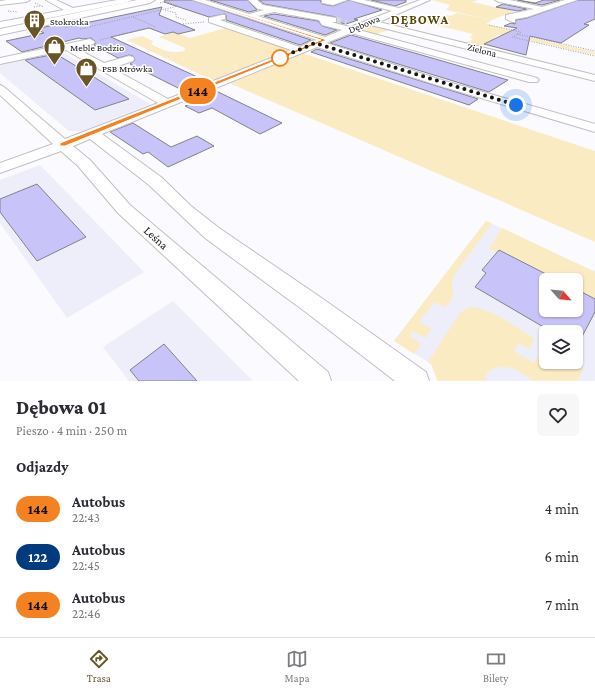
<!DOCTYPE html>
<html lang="pl">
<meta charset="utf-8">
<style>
:root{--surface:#fff;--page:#f7f7f7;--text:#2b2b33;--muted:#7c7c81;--line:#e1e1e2;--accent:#675523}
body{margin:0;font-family:"Crimson Pro",serif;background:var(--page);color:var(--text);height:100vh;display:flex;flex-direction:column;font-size:15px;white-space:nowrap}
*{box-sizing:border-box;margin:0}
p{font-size:13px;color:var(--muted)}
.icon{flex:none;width:22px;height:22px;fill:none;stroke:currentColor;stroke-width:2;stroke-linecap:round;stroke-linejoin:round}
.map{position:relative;height:381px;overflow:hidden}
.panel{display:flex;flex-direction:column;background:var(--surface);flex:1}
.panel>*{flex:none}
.badge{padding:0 8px;border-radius:13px;font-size:14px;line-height:26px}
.needle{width:26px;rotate:117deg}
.fabs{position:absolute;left:539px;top:273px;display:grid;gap:8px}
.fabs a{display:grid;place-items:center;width:44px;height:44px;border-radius:6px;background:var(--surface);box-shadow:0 1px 3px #0004;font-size:20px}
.you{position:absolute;width:20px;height:20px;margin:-10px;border:3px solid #fff;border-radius:50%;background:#1a73e8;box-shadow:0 0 0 6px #1a73e833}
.map>.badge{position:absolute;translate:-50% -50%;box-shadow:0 0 0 2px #fff}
h2{padding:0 16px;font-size:15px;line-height:36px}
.round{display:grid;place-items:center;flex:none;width:42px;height:42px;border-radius:6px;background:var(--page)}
.headline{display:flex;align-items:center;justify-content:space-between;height:68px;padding:0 16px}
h1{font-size:19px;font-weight:800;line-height:30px}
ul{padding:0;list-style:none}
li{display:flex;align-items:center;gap:12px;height:48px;padding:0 16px}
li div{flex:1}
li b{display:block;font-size:15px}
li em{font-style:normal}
li .badge{min-width:44px;font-weight:700;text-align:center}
.menu{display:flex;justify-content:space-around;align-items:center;height:56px;border-top:1px solid var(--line);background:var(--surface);font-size:11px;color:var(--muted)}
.menu a{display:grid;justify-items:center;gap:2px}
.menu .active{color:var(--accent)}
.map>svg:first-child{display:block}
.built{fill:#eeedfa;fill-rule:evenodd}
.green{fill:#faebc3}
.building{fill:#c8c3f8;stroke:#828286}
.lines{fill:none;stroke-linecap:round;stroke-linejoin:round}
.minor-tunnel{stroke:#d9d8dc;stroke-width:8;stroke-dasharray:8 4;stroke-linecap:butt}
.minor-casing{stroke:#c0c0c4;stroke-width:2}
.major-casing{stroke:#c0c0c4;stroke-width:2}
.path{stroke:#a09fa3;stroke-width:1;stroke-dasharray:1 1.5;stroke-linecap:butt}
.minor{fill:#fff;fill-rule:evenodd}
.major{fill:#fff;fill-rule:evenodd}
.line{fill:#f58220;stroke:#fff}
.walk{stroke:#161618;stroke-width:4;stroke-dasharray:0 7.2}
.stop-dot{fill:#fff;stroke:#f58220;stroke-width:2}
.labels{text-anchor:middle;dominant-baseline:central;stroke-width:3;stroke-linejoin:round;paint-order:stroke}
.far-poi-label{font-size:10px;fill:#161618;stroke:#fff;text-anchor:start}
.far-street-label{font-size:10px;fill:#161618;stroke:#fff}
.street-label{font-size:12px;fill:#161618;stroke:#fff}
.far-district-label{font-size:13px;font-weight:bold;letter-spacing:1px;fill:#584402;stroke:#fff}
</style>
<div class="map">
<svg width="595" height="381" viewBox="0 0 595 381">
<rect width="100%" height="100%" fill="#fbfafe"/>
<g class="built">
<polygon points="58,50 150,104 82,131 69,131 0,73 0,62"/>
<polygon points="40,165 144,272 67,318 0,223 0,180"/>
<path d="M486,221L595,272V381H438L431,364L394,341ZM546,280H576V310H546ZM546,332H576V362H546Z"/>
<polygon points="173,301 253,381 129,381 103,347"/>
</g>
<g class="green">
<polygon points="432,0 478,0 472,2 514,11 492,20 446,10 450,5"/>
<polygon points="457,13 492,20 486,24 520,32 510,37 499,35 494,38 518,45 489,43 481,47 466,43 473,39 470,37 473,34 397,16 407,14 435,20 446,15 450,16"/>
<polygon points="371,25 391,29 374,35 357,31"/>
<path d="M222,29H234L292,49L212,80L127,40L142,36L153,41L151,44C162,50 171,54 184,51L185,48L159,37L174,32L190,38Z"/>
<polygon points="518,35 595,52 595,55 514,37"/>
<polygon points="302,53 595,151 595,242 229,83"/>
<polygon points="486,221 492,223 454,275 452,283 453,296 446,307 434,302 419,321 431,329 425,338 413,331 409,336 421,344 414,354 394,341"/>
<polygon points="502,228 595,272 595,298 576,289 576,280 559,280 499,249 496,252 489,249"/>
<path d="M469,307C489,306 515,327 532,337L534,340L529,349L519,343L514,351L534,363L545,346L546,362C559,362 574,358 583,370L577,381H546L543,379L542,381C539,381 535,381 533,380C527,378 522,373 517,370C505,365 486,364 485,381H438L431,364L428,362L460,313Z"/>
</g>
<g class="building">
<polygon points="165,0 192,0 311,40 300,45 226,20 226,15 225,14 209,17 164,2"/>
<polygon points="210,0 247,0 257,10 249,12"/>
<polygon points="259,0 320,0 322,4 333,6 349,0 382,10 354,19 358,20 346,24 337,22 336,17 264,4"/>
<polygon points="371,0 406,0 406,2 395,6"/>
<polygon points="517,0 535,3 544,0 560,0 542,5"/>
<polygon points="578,0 595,0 595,19 584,24 589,25 561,43 530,36 526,55 484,44 517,28 504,26 511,23 515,24 516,20 527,18"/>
<polygon points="503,4 527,9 518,11 496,7"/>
<polygon points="162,7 159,15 195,30 178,34 173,32 165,34 149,28 111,37 206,81 184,91 130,64 135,60 133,56 129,55 118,58 94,45 96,42 91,38 82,39 79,38 22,52 6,41 44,33 36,29 58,24 66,27"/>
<polygon points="274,14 318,21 322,26 337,30 325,35 264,16"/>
<polygon points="351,35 418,54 508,80 489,92 330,43"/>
<polygon points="317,49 437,86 478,99 469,105 311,52"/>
<polygon points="56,54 81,69 129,99 95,110 25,60"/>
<polygon points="214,90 245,105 282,123 260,134 212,108 199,113 185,106 201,100 197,97"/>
<polygon points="133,123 171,147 197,136 214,146 168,167 148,152 143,154 110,132"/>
<polygon points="37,184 86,237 37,261 0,212 0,199"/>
<polygon points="499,250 546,274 546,310 576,310 576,289 595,299 595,312 576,348 576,332 552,332 475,287 486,273 482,270"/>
<polygon points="164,344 197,381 139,381 130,370"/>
</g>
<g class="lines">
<polyline class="minor-tunnel" points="333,20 346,24"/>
<defs>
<g id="minor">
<polygon points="7,0 30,0 26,2 0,5 0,1"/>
<polygon points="46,0 56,0 73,8 117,0 132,0 128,2 0,28 0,22 64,10"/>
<path d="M193,0H205L249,14L264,10L258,9L248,0H257L263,5L336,18V22H331L350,27L392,11L350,0H364L399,8L420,0H430L379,22L595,75V81L371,25L359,30L537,78L539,80L537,82H529L351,33L326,43L445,81L595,124V132L437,85L317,47L102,134L161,177L191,206L219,228L323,299L426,372L429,381H395L307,313L205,238L149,185L90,139L73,146L90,160L130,205L328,372L331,381H299L118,213L78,166L61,151L0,173V163L53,144L0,95V85L4,87L65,139L158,103L66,50L0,64V58L90,39L95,42L93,44L76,48L104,63L129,56L133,57L134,59L133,61L112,68L168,99L291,50L209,22V18L222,15H225V19L220,20L300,47L312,41L317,40ZM274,12L319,20L322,25L342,30L325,37L258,16Z"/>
<polygon points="322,0 347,0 333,5 322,3"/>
<polygon points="495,0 510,0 542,7 565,0 577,0 527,17 515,19 515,22 512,22 506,19 506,15 534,9 499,2"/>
</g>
<polygon id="major" points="137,0 155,0 150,3 0,35 0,29"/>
</defs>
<use href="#minor" class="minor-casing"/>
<use href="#major" class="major-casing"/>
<g class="path">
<polyline points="169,1 176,0"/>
<polyline points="35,3 44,7"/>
<polyline points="160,3 170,0"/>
<polyline points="34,7 40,6"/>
<polyline points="165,10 176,13 176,17 186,20"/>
<polyline points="8,11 18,12"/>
<polyline points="133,17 156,27"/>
<polyline points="183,24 204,22"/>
<polyline points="489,25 521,32 513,37"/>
<polyline points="80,29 178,6 167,2"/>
<polyline points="517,34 595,51"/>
<polyline points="512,37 595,56"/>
<polyline points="100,40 148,28 150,26"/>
</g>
<use href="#minor" class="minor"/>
<use href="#major" class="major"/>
</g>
<polygon class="line" points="196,0 198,0 327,40 65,146 60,146 60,143 321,40"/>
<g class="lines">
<polyline class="walk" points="280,58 315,43 516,105"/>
</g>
<defs>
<symbol id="building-pin" viewBox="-11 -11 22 30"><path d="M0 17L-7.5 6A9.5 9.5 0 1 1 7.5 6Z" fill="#675523" stroke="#fff"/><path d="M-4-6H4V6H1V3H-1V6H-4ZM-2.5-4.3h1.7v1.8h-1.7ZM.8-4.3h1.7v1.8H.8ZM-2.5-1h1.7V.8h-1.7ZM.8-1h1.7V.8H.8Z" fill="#fff"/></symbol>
<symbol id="shop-pin" viewBox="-11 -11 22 30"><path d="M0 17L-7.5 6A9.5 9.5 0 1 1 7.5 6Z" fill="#675523" stroke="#fff"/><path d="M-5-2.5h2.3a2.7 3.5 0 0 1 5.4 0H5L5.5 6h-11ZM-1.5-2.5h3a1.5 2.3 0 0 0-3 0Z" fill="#fff"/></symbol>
</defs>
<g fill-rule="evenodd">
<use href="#building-pin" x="22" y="8" width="25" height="34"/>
<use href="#shop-pin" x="42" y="34" width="25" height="34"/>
<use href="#shop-pin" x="74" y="56" width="25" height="34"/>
</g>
<circle class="stop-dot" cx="280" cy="58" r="8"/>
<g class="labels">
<g class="far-poi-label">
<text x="50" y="21">Stokrotka</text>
<text x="70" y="47">Meble Bodzio</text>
<text x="102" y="68">PSB Mrówka</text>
</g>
<g class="far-street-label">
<text transform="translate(364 24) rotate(-22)">Dębowa</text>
<text transform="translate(482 50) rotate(14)">Zielona</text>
</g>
<g class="street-label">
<text transform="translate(156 238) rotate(42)">Leśna</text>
</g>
<g class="far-district-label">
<text x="420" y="19">DĘBOWA</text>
</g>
</g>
</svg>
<div class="fabs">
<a><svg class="needle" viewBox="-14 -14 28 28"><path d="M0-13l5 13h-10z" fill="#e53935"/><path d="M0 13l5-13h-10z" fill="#7c7c81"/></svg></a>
<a><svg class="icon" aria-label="layers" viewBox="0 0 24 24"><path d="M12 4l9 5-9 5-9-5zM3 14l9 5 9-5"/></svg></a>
</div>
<div class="you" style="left:516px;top:105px"></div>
<b class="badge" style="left:198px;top:91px;background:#f58220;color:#111">144</b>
</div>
<section class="panel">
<div class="headline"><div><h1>Dębowa 01</h1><p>Pieszo · 4 min · 250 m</p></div><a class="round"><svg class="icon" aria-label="heart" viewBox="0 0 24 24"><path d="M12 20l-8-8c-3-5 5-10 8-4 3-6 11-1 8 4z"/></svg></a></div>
<h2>Odjazdy</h2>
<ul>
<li><span class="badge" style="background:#f58220;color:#111">144</span><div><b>Autobus</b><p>22:43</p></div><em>4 min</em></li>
<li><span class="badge" style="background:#003b80;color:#fff">122</span><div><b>Autobus</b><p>22:45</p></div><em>6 min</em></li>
<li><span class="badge" style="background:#f58220;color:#111">144</span><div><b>Autobus</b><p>22:46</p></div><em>7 min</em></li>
</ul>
</section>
<nav class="menu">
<a class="active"><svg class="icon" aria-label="directions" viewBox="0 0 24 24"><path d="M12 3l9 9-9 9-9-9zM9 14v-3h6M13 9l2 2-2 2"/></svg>Trasa</a>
<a><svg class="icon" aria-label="map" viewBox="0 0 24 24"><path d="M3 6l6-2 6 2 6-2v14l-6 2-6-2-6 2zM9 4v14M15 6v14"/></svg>Mapa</a>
<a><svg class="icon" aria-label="tickets" viewBox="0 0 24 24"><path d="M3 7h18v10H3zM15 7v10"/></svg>Bilety</a>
</nav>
